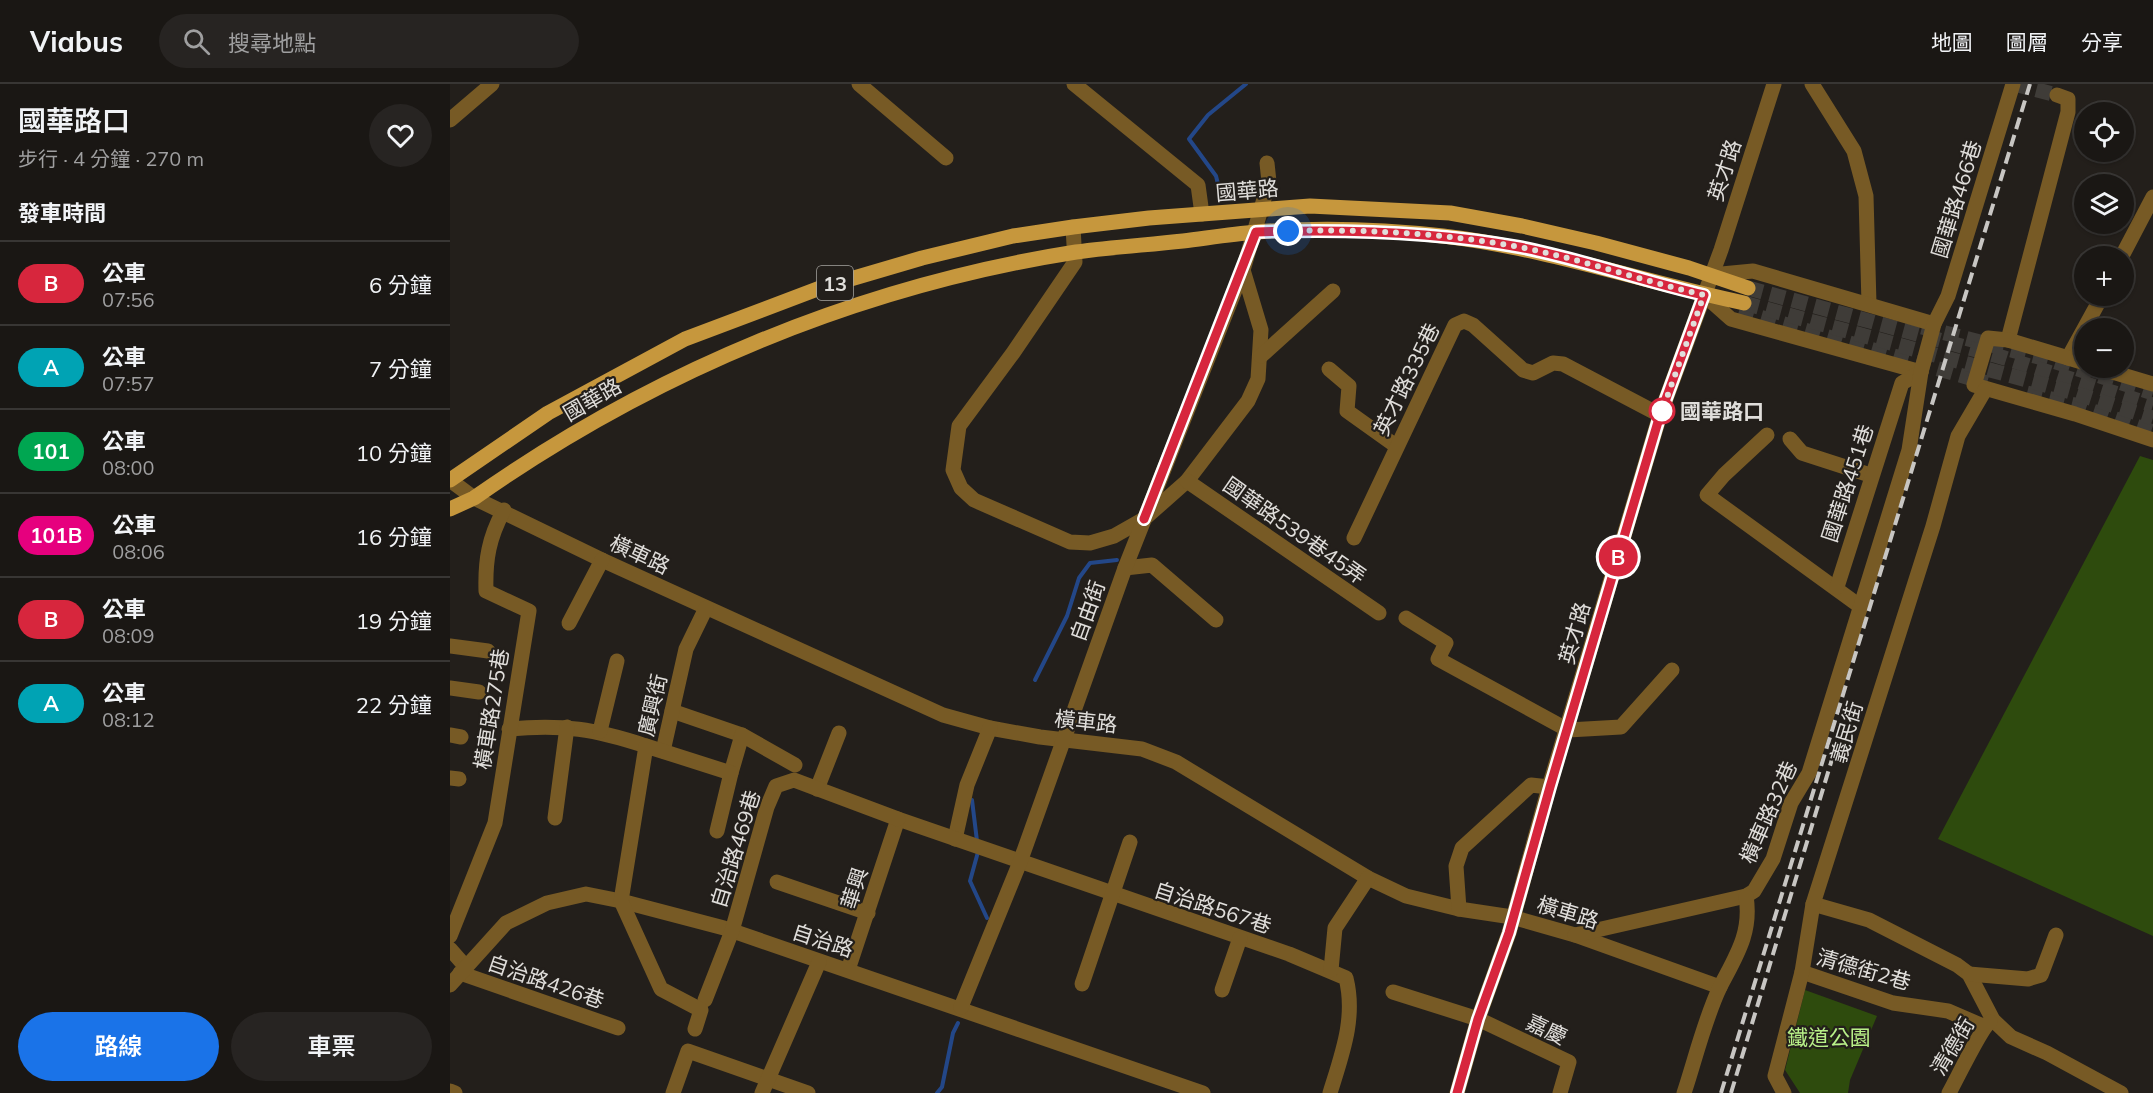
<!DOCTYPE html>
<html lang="zh-TW">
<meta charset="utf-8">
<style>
:root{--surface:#1a1714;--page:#272422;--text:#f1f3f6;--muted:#9f9fa0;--line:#383634;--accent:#1a73e8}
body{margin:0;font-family:Mulish,"Noto Sans TC",sans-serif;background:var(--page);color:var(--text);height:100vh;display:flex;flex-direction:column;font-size:22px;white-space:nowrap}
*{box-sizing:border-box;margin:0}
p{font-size:20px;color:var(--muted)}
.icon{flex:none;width:33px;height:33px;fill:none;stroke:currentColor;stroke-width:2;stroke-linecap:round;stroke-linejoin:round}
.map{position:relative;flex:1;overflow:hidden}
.details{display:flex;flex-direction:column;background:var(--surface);width:450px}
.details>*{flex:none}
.badge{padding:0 12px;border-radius:20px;font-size:21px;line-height:39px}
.controls{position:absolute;left:1624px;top:18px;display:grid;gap:12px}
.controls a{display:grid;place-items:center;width:60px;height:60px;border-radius:50%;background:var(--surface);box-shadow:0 2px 4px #0004,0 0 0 2px var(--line);font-size:30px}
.you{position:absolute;width:30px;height:30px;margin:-15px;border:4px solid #fff;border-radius:50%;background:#1a73e8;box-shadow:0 0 0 9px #1a73e833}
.map>.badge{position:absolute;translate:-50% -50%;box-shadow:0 0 0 3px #fff}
h2{padding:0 18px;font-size:22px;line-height:54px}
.round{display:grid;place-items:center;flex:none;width:63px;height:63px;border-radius:32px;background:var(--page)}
.overview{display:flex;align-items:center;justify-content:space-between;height:102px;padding:0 18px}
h1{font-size:28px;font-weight:600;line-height:45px}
.action{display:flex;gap:12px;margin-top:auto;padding:12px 18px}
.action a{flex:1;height:69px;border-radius:36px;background:var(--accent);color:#fff;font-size:24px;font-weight:600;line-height:69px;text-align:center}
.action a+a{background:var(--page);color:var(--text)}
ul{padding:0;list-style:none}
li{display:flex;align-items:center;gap:18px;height:84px;padding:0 18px;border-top:2px solid var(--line)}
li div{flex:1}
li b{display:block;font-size:22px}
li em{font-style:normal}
li .badge{min-width:66px;font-weight:700;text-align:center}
header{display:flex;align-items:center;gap:36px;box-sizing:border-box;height:84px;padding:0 30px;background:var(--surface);border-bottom:2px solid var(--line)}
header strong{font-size:28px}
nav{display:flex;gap:33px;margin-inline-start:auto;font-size:21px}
.search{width:420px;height:54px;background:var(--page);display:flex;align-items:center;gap:15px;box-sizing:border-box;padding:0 21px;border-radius:33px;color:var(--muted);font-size:22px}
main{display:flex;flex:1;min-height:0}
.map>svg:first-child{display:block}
.green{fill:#2e4b0d}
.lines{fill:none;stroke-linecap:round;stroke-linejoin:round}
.stream{stroke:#234788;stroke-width:4}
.minor-tunnel{stroke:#3f3c38;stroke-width:15;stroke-dasharray:15 8;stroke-linecap:butt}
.major-tunnel{stroke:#3f3c38;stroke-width:15;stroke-dasharray:15 8;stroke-linecap:butt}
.minor{stroke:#775a25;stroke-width:15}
.major{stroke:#c6973d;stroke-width:15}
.rail{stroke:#c8c6c3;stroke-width:4;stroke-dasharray:12 6;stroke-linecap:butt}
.line-casing{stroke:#fff;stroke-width:14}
.line{stroke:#d7263d;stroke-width:9}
.walk{stroke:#e0dedb;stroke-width:6;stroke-dasharray:0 10.8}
.stop-dot{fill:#fff;stroke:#d7263d;stroke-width:3}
.labels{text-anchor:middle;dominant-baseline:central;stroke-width:4.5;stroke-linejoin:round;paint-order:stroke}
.shield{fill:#231f1b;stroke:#a7a5a1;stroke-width:1.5}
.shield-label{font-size:20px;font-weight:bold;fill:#e0dedb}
.street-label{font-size:21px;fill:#e0dedb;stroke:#231f1b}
.stop-label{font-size:21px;font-weight:bold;fill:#e0dedb;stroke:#231f1b;text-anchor:start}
.park-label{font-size:21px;fill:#b8f088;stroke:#231f1b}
</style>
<header>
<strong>Viabus</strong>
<div class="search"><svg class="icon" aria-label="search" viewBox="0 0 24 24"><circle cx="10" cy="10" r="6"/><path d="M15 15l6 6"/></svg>搜尋地點</div>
<nav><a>地圖</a><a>圖層</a><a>分享</a></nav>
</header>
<main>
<section class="details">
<div class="overview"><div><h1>國華路口</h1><p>步行 · 4 分鐘 · 270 m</p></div><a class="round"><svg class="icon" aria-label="heart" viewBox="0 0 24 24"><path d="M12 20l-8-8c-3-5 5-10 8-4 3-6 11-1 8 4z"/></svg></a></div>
<h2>發車時間</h2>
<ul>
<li><span class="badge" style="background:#d7263d;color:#fff">B</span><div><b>公車</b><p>07:56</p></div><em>6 分鐘</em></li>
<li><span class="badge" style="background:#00a3b4;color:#fff">A</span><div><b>公車</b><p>07:57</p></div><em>7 分鐘</em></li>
<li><span class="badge" style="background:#00a651;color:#fff">101</span><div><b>公車</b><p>08:00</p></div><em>10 分鐘</em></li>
<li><span class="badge" style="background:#e6007e;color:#fff">101B</span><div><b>公車</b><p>08:06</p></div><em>16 分鐘</em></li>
<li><span class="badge" style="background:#d7263d;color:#fff">B</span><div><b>公車</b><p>08:09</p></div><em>19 分鐘</em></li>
<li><span class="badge" style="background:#00a3b4;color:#fff">A</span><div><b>公車</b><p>08:12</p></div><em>22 分鐘</em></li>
</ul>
<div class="action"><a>路線</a><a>車票</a></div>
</section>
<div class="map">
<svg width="1703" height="1009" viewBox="0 0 1703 1009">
<rect width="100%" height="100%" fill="#231f1b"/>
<g class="green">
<polygon points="1690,372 1703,376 1703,852 1488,755"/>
<polygon points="1355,906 1427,932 1400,996 1398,1009 1350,1009 1335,986"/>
</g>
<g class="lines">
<g class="stream">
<polyline points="768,100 766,92 739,55 758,31 796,0"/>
<polyline points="585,596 617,532 629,494 640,479 667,476"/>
<polyline points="522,716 527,757"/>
<polyline points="528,768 520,797 537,834"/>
<polyline points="487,1009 492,1003 503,949 508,939"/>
</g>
<g class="minor-tunnel">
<polyline points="1564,0 1607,11"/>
<polyline points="1289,227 1537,299"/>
<polyline points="1472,243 1600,276 1703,309"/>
<polyline points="1577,309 1625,321 1703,348"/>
</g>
<g class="major-tunnel">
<polyline points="1298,204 1548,272 1703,321"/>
<polyline points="1294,219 1621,308 1703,334"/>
</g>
<g class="minor">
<polyline points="409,0 496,74"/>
<polyline points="624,0 748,101 752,130"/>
<polyline points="1362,0 1404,67 1416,112 1419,220"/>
<polyline points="0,36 42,0"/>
<polyline points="623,143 625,178 563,269 509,342 503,386 511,404 524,416 620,458 640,459 664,452 694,435 737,397 798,317 808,295 811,246 793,186"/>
<polyline points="1672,172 1703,113"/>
<polyline points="1261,191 1303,187 1484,240"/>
<polyline points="1254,211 1281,235 1471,288"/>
<polyline points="1558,256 1618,28 1618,15 1607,11"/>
<polyline points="811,272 883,207"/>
<polyline points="1618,274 1652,212"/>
<polyline points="1635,279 1558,256 1538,254 1524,301 1625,330 1703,356"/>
<polyline points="1649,284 1703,300"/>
<polyline points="879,285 899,302 897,327 946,362"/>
<polyline points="1317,351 1274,391 1257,411 1411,523"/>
<polyline points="1340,355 1352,369 1420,391"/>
<polyline points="0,396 24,414 152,476 493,631 540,644 590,653 692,665 726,678 918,794 956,812 1009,825 1062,833 1125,851 1270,903"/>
<polyline points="737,397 929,529"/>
<polyline points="904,454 1005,241 1014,237 1023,241 1073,286 1083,289 1103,279 1113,280 1210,331"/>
<polyline points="675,484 702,481 766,536"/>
<polyline points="1387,503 1452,299 1471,288"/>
<polyline points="956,534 996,559 988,575 1118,646 1171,643 1222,586"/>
<polyline points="119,539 152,476"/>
<polyline points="0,562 38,567"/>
<polyline points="0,604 29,608"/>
<polyline points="222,627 292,651"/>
<path d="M59,645C113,640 145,645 196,662"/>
<polyline points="150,647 167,577"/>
<polyline points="0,651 11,653"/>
<polyline points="213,667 236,565 256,524"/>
<polyline points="281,689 292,651 345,681"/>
<polyline points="0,694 9,695"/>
<polyline points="367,705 389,649"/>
<polyline points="105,734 117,643"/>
<polyline points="505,755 517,701 540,644"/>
<polyline points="327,798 418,829"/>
<polyline points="1363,820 1419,836 1507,881 1519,890 1543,936 1561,953 1597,969 1671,1009"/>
<polyline points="1009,825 1006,782 1012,764 1081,701 1099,703"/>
<polyline points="1125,851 1296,812 1304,807 1323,775 1341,719 1359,689 1459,366 1471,288 1484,240 1498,212 1563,0"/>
<path d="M0,852L45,739L79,527L36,507C35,476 39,453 54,426"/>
<polyline points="0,865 15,882"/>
<path d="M398,886L448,735L839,870L896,894C906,934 892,970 880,1009"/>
<polyline points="881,886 885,844 918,794"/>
<polyline points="1352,888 1443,919 1498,927 1533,942"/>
<polyline points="10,889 168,944"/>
<polyline points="1519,890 1578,895 1591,891 1606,851"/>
<polyline points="632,900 680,758"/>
<polyline points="0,901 56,839 97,819 136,810 171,817 274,844 753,1009"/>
<polyline points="772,906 790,854"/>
<polyline points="943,908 1028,935 1119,978 1110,1009"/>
<polyline points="255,916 282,847 317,723 326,702 344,696 448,735"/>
<polyline points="511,923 570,778 675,484 793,186 819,98 817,79"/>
<polyline points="245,945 251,926 211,905 171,817 196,662 281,689 267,747"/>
<polyline points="0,1007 5,1009"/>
<polyline points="223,1009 238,967 358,1009"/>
<polyline points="312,1009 369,878"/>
<polyline points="1007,1009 1028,935 1059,849 1099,703 1210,331 1271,166 1324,0"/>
<path d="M1234,1009C1245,976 1255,934 1270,903C1286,872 1302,849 1296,812"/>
<polyline points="1334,1009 1325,992 1352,888 1363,820 1483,442 1508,352 1535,306"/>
<path d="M1499,1009C1507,995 1531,944 1540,938"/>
</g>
<g class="major">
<polyline points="0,396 98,329 235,255 370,204 472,174 563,152 623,143 699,134 860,122 1000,129 1072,142 1146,159 1239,184 1298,204"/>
<path d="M0,425L24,414C203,288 409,202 626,168C662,163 697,161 733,157C757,154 782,150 806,148C868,143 932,145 993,152C1096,164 1193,198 1294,219"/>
</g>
<g class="rail">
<polyline points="1271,1009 1580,0"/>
<polyline points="1281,1009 1386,662"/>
</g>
</g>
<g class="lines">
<defs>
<path id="line" d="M694,435L806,148C894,145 982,147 1069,163C1132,175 1192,197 1254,211L1210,331L1100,703L1059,849L1028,935L1007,1009"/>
</defs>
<use href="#line" class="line-casing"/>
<use href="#line" class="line"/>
<path class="walk" d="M838,147C915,145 993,149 1069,163C1132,175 1192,197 1254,211L1212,327"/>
</g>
<circle class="stop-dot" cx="1212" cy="327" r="12"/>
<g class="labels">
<rect class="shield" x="367" y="182" width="36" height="34" rx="4.5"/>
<g class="shield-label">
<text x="385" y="199">13</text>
</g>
<g class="street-label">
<text transform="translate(1274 86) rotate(-72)">英才路</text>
<text transform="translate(797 106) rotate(-5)">國華路</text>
<text transform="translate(1506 115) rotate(-73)">國華路466巷</text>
<text transform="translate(956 295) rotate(-64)">英才路335巷</text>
<text transform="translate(142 315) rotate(-30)">國華路</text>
<text transform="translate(1397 399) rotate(-72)">國華路451巷</text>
<text transform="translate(845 446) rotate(35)">國華路539巷45弄</text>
<text transform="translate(190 470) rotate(25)">橫車路</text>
<text transform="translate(637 527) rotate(-70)">自由街</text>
<text transform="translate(1124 549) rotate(-74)">英才路</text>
<text transform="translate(202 621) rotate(-77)">廣興街</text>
<text transform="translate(41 625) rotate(-81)">橫車路275巷</text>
<text transform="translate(636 637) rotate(6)">橫車路</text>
<text transform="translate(1396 648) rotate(-73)">義民街</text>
<text transform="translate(1318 728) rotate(-66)">橫車路32巷</text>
<text transform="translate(285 765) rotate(-73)">自治路469巷</text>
<text transform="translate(404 804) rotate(-72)">華興</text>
<text transform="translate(763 823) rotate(18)">自治路567巷</text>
<text transform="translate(1118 828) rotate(17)">橫車路</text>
<text transform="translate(373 856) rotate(18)">自治路</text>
<text transform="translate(1414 885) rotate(16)">清德街2巷</text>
<text transform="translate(96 897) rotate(19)">自治路426巷</text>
<text transform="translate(1097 945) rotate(25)">嘉慶</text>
<text transform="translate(1502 962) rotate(-59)">清德街</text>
</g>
<g class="stop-label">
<text x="1230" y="327">國華路口</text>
</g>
<g class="park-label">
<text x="1379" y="953">鐵道公園</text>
</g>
</g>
</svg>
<div class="controls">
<a><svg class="icon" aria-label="locate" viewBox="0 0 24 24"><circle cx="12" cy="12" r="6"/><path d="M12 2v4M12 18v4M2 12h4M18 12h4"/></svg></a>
<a><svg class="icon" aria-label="layers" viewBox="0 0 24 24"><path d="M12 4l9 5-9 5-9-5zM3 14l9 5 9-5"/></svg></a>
<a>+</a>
<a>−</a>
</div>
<div class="you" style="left:838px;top:147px"></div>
<b class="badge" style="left:1168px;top:473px;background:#d7263d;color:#fff">B</b>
</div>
</main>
